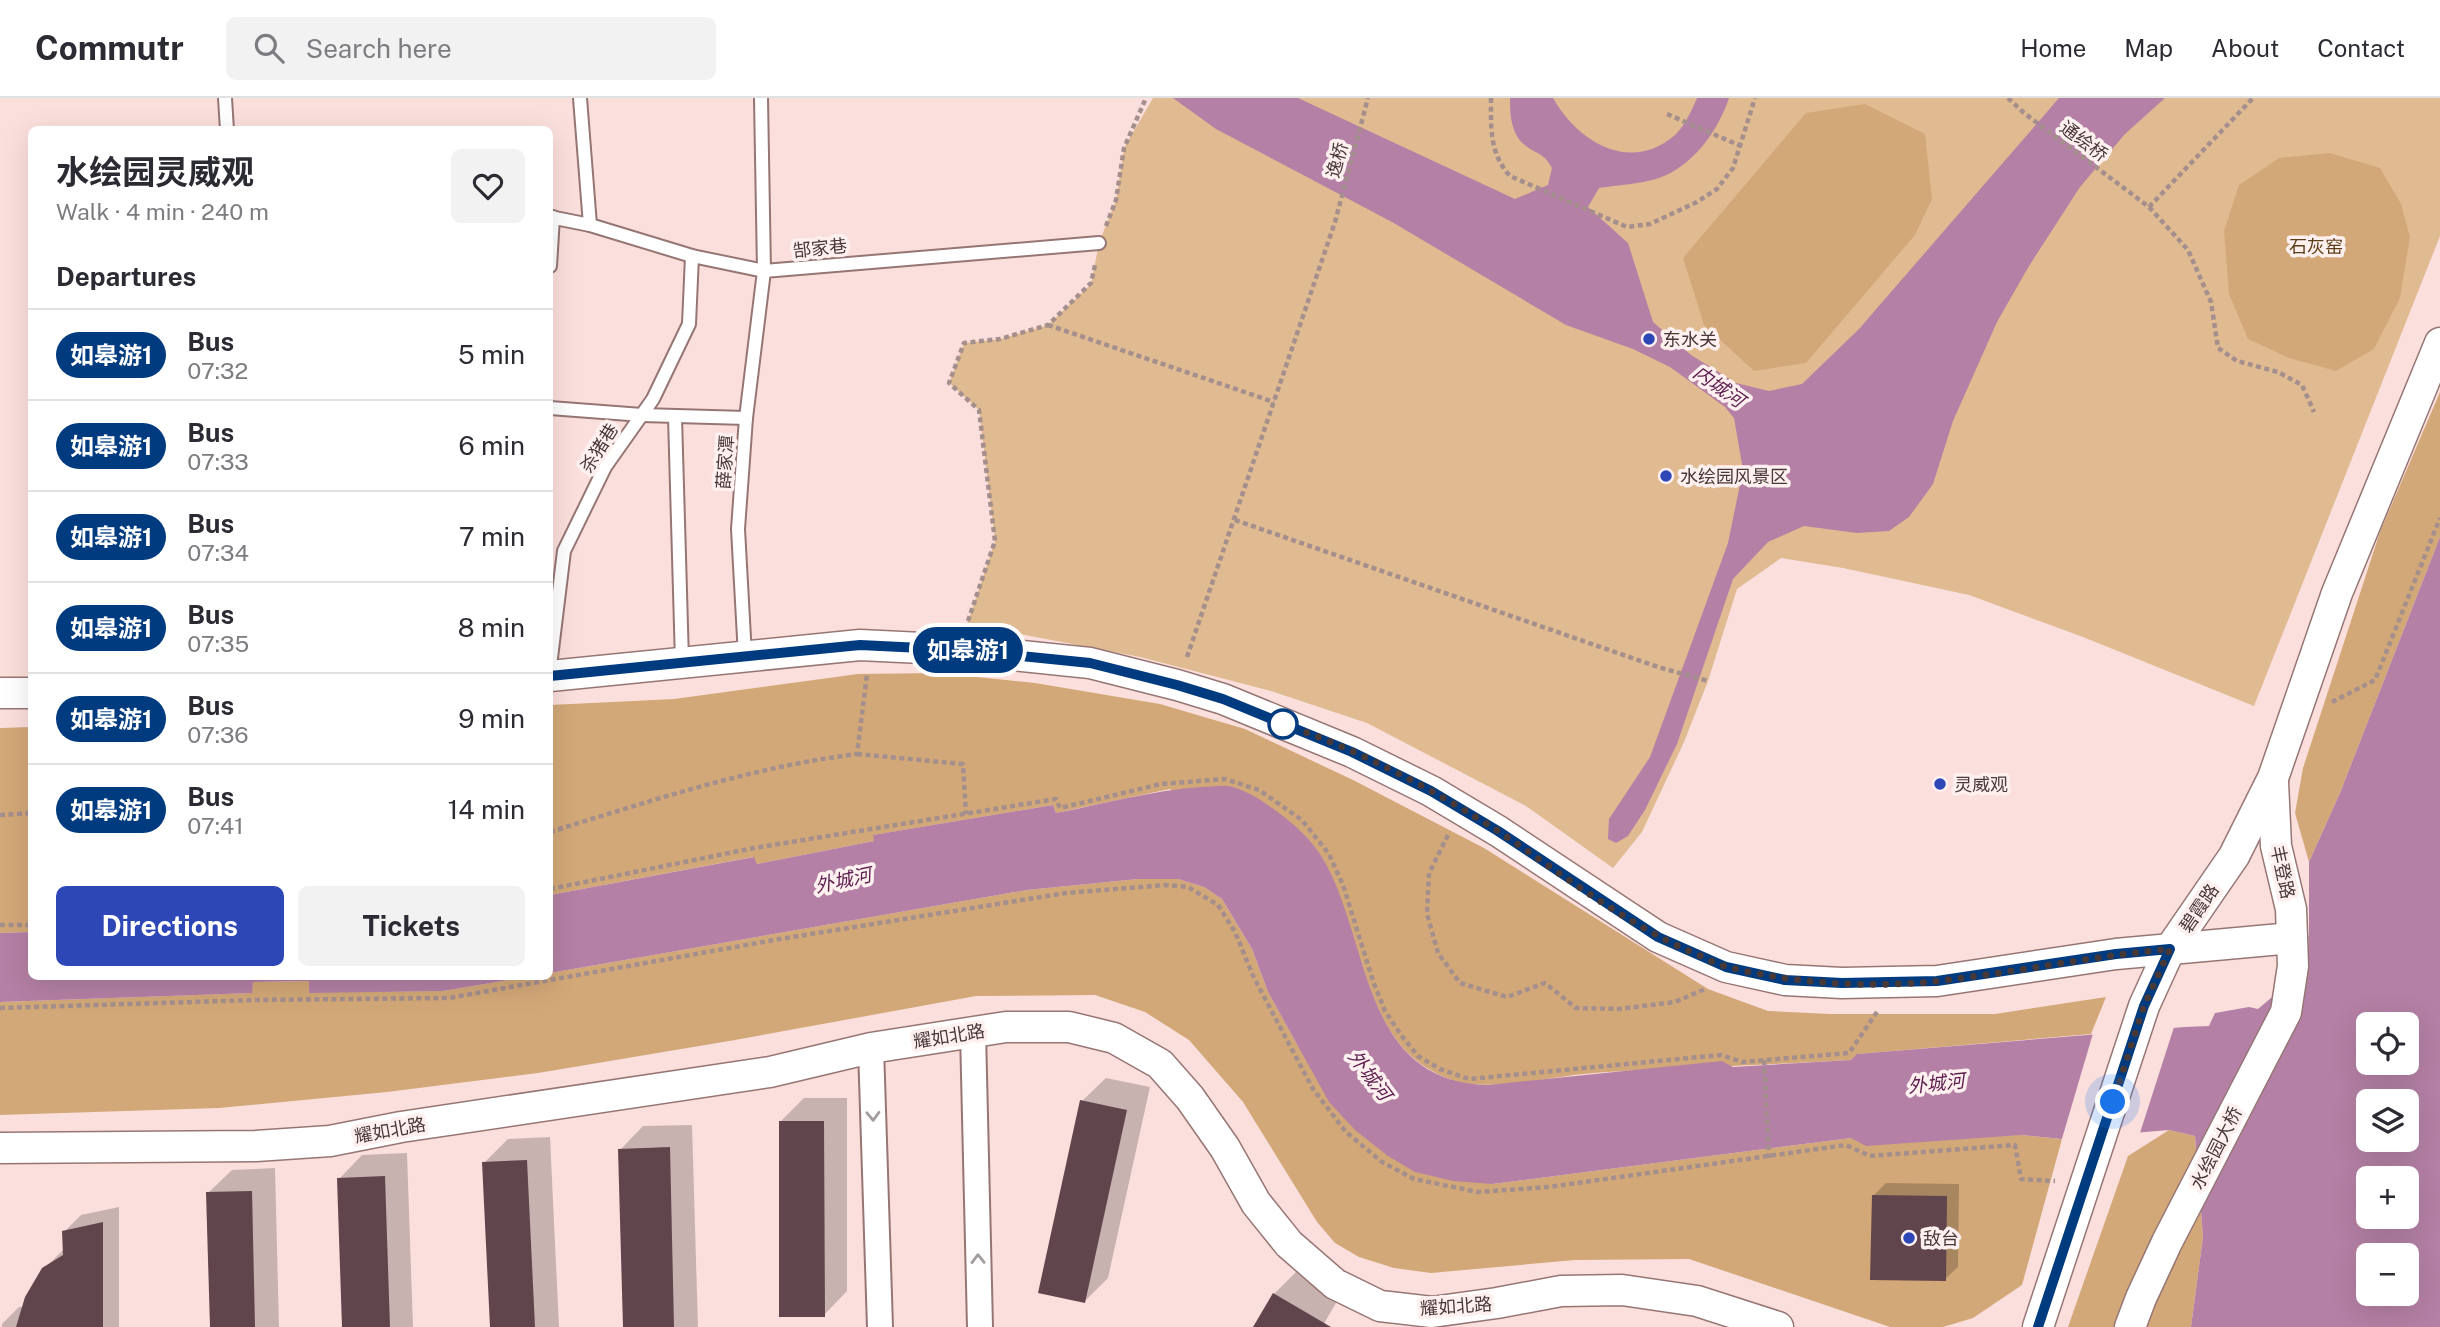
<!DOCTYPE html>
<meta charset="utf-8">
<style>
:root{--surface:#fff;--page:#f2f2f3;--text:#2b2b33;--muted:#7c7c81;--line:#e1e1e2;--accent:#2e47b7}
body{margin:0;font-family:"Public Sans","Noto Sans SC",sans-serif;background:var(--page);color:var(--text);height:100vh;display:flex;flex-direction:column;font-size:26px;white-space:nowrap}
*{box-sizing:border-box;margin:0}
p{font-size:23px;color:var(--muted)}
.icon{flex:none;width:38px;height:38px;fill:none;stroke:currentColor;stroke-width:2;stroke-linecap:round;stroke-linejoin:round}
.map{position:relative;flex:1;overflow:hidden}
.panel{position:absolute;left:28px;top:28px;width:525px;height:854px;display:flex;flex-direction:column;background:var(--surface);border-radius:10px;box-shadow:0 7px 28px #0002}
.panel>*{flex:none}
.badge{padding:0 14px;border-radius:23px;font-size:24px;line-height:46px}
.buttons{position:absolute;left:2356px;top:914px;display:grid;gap:14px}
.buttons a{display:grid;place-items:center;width:63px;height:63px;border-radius:10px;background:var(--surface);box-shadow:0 7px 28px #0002;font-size:35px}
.you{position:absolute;width:35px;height:35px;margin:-18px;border:5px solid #fff;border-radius:50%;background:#1a73e8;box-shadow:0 0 0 10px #1a73e833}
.map>.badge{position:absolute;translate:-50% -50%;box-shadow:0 0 0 4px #fff}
h2{padding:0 28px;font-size:26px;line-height:63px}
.round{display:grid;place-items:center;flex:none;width:74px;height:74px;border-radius:10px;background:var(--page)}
.overview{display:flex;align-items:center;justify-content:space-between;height:119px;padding:0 28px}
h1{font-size:33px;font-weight:700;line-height:52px}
.action{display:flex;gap:14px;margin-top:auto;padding:14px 28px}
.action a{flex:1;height:80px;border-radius:10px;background:var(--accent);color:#fff;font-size:28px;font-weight:700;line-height:80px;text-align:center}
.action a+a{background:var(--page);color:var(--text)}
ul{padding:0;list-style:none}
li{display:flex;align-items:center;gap:21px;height:91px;padding:0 28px;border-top:2px solid var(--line)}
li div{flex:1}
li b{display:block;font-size:26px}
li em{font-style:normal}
li .badge{min-width:77px;font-weight:700;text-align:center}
header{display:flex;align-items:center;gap:42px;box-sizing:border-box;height:98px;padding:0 35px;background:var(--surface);border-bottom:2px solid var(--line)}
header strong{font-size:33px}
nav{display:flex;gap:38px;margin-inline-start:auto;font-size:24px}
.search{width:490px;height:63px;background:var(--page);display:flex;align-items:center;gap:18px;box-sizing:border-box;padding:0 24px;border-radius:10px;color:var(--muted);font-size:26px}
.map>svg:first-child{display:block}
.green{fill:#e0ba91}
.forest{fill:#d3a878}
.water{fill:#b480a5;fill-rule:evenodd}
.pier{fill:#fbdfdd}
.shadow{fill:#0003}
.building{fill:#61454d}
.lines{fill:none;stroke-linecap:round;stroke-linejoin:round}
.service-casing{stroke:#967674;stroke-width:16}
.minor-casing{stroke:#967674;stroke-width:28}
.tertiary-casing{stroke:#967674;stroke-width:33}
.path{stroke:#a48f8d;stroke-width:4.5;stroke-dasharray:5 3.5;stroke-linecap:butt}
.service{stroke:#fff;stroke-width:12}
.minor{stroke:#fff;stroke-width:24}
.tertiary{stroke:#fff;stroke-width:30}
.oneway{stroke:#a39c9c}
.line-casing{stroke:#fff;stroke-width:16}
.line{stroke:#003b80;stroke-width:10}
.walk{stroke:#473938;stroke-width:7;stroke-dasharray:0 12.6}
.poi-dot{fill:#2e47b7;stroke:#fef0ef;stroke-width:2.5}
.stop-dot{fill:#fff;stroke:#003b80;stroke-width:3.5}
.labels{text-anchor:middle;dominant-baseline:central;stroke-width:7;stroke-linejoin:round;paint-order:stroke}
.street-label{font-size:18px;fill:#473938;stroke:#fef0ef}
.park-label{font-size:18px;fill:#5c3e19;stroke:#fef0ef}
.poi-label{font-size:18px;fill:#473938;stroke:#fef0ef;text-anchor:start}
.water-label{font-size:19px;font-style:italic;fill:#5c1d4e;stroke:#fef0ef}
</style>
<header>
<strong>Commutr</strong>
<div class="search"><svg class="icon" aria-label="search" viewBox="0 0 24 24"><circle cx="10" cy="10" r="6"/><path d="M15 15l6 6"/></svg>Search here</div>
<nav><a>Home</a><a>Map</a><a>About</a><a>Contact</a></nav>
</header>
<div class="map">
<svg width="2440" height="1229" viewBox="0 0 2440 1229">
<rect width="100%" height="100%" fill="#fbdfdd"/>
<polygon class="green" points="1153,0 2440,0 2440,138 2254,608 2083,539 1969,497 1843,470 1781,460 1737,491 1708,583 1684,644 1642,734 1613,770 1526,708 1367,625 1271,593 1140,559 967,526 995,443 979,312 949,285 964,245 1000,241 1048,227 1091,186 1099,145 1116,102 1124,50"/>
<g class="forest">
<polygon points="1865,6 1925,36 1932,101 1915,137 1806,265 1754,273 1704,227 1683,160 1806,15"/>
<polygon points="2330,55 2380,70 2401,106 2410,139 2400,200 2374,251 2336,273 2289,260 2248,241 2229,196 2224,133 2239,87 2279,60"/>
<polygon points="2440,294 2440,439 2340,695 2309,764 2295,715 2303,670 2380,434"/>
<path d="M938,575L1035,585L1160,606L1245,631L1353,682L1484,750L1708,891L1768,913L1830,916H1995L2106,899L2091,936L1858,956L1851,962C1770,967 1688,969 1607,974C1562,976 1515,990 1470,986C1454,985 1429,973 1417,963C1387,940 1371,898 1361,863L1170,691L1056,715L1053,707L874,737V743L757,766L753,759L550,797V607L674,601L858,576Z"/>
<polygon points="31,629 31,834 0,835 0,630"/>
<polygon points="1138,781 1178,781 1204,789 1222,801 1252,851 1268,894 1297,946 1492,1086 1851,1040 2022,1037 2062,1041 2022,1187 1973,1220 1943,1229 1890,1229 1689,1161 1575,1162 1431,1175 1394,1170 1359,1159 1335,1145 1317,1124 1243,1004 1189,942 1145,914 1095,897 976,898 735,942 538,975 387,994 219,1010 0,1017 0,904 251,895 253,884 310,883 309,894 443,893 527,879 550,878 550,875 1027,792"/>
<polygon points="2169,1032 2195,1038 2203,1139 2191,1229 2068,1229 2128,1058"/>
</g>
<g class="water">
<path d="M1173,0H1298L1515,101L1548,87L1552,70C1544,55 1538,57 1526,48C1511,37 1510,17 1510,0H1553C1578,44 1630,76 1675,37C1684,29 1692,12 1697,0H1729C1718,33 1693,68 1659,80C1641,86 1618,87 1599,90L1588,109L1628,145L1653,224L1691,257L1736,285L1769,293L1802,286L1859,231L2059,0H2165L2125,36L2080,89L2029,168L1997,224L1953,323L1933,386L1909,419L1889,433L1857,435L1804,428L1768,444L1733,481L1677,646L1645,712L1628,738L1616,745L1608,741L1609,721L1650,659L1728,445L1743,372L1734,320L1725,309L1670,269L1633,251L1566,227L1392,124L1216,31Z"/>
<path d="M2440,439V1229H2191L2203,1139L2195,1038L2169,1032L2062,1041L2022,1037L1866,1048L1851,1040L1492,1086L1453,1083L1415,1074L1388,1058L1355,1032L1329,1004L1268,894L1252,851L1222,801L1204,789L1178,781H1138L1027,792L550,875V797L754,759L757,766L874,743L873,737L1053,707L1056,715C1104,706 1153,692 1202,689C1210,689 1220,687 1228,688C1248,692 1264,704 1279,715C1294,726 1310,741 1320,756C1372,837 1357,984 1488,987L1722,963L1733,969L1851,962L1857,956L2185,929L2209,928L2215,915L2249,909L2258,911L2306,870L2309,840V764L2340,695ZM2368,926H2406V964H2368ZM2368,1003H2406V1041H2368ZM2368,1080H2406V1118H2368ZM2368,1157H2406V1195H2368Z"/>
<polygon points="31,834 32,878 527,879 443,893 309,895 309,883 253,884 252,895 0,904 0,835"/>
</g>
<polygon class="pier" points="2175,926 2139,1038 2061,1044 2094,932"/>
<g class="shadow">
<polygon points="1106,980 1150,989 1108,1180 1085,1203 1082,1003"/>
<polygon points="804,1000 847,1000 847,1193 824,1217 780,1024"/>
<polygon points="692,1027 698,1229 624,1229 620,1052 643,1028"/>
<polygon points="550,1039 559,1229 492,1229 484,1065 508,1041"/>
<polygon points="407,1055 413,1229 344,1229 339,1081 362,1057"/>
<polygon points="275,1070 279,1229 211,1229 208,1095 232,1072"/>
<polygon points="1886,1085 1959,1086 1958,1169 1945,1181 1873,1098"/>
<polygon points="119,1109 119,1229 2,1229 2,1226 19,1209 24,1209 44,1171 64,1151 64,1134 81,1117"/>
<polygon points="1297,1173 1340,1198 1322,1229 1255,1229 1274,1196"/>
</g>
<g class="building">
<polygon points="1080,1002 1127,1012 1085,1205 1038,1195"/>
<polygon points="779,1023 824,1023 825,1219 779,1219"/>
<polygon points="670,1049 674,1229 623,1229 618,1051"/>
<polygon points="527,1062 535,1229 490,1229 482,1064"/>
<polygon points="385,1078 390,1229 342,1229 337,1080"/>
<polygon points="252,1093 255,1229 210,1229 206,1094"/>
<polygon points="1872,1097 1947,1098 1946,1183 1870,1182"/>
<polygon points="103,1124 103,1229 16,1229 25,1199 42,1170 63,1157 62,1133"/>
<polygon points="1273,1195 1331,1229 1253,1229"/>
</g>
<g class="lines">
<defs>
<g id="service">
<polyline points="225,0 227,32"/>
<polyline points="580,0 590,127"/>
<polyline points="550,119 590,127 692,158 764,173 1099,145"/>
<polyline points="550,168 553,119"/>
<polyline points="550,310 642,317 746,320"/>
<polyline points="675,319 682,563"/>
<polyline points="745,558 738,431 746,320 764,173 761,0"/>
<polyline points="550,568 564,453 605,369 653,301 689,226 692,158"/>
</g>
<g id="minor">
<polyline points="973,934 980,1229"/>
<polyline points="871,950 880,1229"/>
</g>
<g id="tertiary">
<polyline points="550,578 860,547 963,552 1090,565 1177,587 1223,601 1352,654 1431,693 1498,733 1658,839 1726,869 1785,882 1842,885 1937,883 2116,856 2292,840"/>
<polyline points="0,595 32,595"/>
<polyline points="0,1050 256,1048 330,1043 401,1029 770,974 871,950 1006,929 1069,929 1114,940 1160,966 1190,1000 1225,1050 1256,1105 1289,1146 1335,1186 1380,1208 1432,1214 1497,1205 1561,1193 1622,1192 1697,1203 1778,1229"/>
<polyline points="2038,1229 2144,908 2170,851 2234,758 2273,680 2337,495 2440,245"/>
<polyline points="2130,1229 2141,1200 2167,1144 2286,914 2293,868 2291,811 2276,748 2273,684"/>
</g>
</defs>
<use href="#service" class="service-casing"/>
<use href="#minor" class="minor-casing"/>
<use href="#tertiary" class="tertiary-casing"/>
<g class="path">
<path d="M1491,0C1491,29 1489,55 1510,78L1627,129L1650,126L1697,104L1717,91L1733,70L1755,0"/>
<polyline points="2008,0 2024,15 2149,109 2188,152 2211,204 2218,250 2237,263 2278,274 2302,287 2314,314"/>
<polyline points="1667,16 1741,48"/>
<polyline points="2149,109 2253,0"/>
<polyline points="1106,128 1116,102 1124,50 1146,0"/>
<polyline points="1048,227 1274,304"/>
<polyline points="1235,422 1658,569 1708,583"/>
<polyline points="968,523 995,443 979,312 949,285 964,245 1000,241 1048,227 1091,185 1095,167"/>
<polyline points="1187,559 1335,124 1368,0"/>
<polyline points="2332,604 2375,582 2440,420"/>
<polyline points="857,656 963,666 966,716"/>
<polyline points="0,717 32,715"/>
<path d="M550,734C650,703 752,669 857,656L867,576"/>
<polyline points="1448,737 1429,775 1427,816 1438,855 1460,885 1507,899 1545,885 1576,910 1619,911 1675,904 1705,891"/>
<polyline points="550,791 754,750 1056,701 1060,710 1161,686 1225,681 1259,692 1302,722 1329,756 1343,787 1373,883 1385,913 1401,937 1418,958 1440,971 1469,981 1721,957 1742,964 1849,955 1877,914"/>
<polyline points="0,827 32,827"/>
<polyline points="0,910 255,902 449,900 780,841 1066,795 1166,787 1188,789 1218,807 1235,834 1254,880 1313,991 1346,1034 1382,1064 1414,1081 1478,1094 1549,1089 1846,1047 1870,1058 2015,1047 2021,1081 2055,1083"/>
<polyline points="1764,962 1769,1060"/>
</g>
<use href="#service" class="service"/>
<use href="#minor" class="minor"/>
<use href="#tertiary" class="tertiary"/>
</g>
<defs><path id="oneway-chevron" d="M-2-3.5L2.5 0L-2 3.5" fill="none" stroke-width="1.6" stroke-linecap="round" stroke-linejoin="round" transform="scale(1.75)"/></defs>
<g class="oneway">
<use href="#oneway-chevron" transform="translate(873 1018) rotate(88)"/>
<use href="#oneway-chevron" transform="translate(978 1161) rotate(-91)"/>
</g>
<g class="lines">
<defs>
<polyline id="line" points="550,578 860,547 962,552 1090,565 1177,587 1223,601 1352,654 1431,693 1498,733 1658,839 1726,869 1785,882 1842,885 1937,883 2116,856 2170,851 2144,908 2038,1229"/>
</defs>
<use href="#line" class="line-casing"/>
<use href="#line" class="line"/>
<path class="walk" d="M1283,626C1357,651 1435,692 1501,735C1562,776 1622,823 1689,853C1702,858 1715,866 1728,869C1794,886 1872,890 1939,883C2017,874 2093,858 2170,851L2144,908L2113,1004"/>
</g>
<g class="poi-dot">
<circle cx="1649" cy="241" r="7"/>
<circle cx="1666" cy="378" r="7"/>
<circle cx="1940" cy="686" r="7"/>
<circle cx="1909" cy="1140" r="7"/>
</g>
<circle class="stop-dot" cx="1283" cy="626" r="14"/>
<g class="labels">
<g class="street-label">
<text transform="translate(2084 43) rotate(37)">通绘桥</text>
<text transform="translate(1337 62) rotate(-75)">逸桥</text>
<text transform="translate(820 150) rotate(-6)">郜家巷</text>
<text transform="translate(599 350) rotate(-58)">杀猪巷</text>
<text transform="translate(725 364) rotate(-86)">薛家潭</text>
<text transform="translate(2283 774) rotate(78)">丰登路</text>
<text transform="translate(2199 810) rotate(-56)">碧霞路</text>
<text transform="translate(949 938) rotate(-9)">耀如北路</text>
<text transform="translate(390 1032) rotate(-10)">耀如北路</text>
<text transform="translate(2216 1050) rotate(-63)">水绘园大桥</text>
<text transform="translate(1456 1208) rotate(-4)">耀如北路</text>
</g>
<g class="park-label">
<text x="2316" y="148">石灰窑</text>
</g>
<g class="poi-label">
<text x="1663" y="241">东水关</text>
<text x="1680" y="378">水绘园风景区</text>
<text x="1954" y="686">灵威观</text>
<text x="1923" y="1140">敌台</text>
</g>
<g class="water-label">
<text transform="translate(1719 288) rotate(35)">内城河</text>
<text transform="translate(843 782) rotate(-12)">外城河</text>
<text transform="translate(1370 977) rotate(53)">外城河</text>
<text transform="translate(1936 985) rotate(-6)">外城河</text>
</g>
</g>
</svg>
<div class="buttons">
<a><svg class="icon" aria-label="locate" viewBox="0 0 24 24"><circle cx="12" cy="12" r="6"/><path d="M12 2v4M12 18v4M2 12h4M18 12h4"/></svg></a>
<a><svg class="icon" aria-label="layers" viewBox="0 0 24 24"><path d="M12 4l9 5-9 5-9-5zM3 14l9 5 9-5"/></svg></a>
<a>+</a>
<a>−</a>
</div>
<div class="you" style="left:2113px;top:1004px"></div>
<b class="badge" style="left:968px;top:552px;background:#003b80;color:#fff">如皋游1</b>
<section class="panel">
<div class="overview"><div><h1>水绘园灵威观</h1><p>Walk · 4 min · 240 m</p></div><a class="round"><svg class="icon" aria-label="heart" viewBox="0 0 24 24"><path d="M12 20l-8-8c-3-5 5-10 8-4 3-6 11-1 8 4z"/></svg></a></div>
<h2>Departures</h2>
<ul>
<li><span class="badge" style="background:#003b80;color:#fff">如皋游1</span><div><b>Bus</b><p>07:32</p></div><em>5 min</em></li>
<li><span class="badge" style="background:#003b80;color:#fff">如皋游1</span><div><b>Bus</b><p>07:33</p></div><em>6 min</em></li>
<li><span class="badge" style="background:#003b80;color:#fff">如皋游1</span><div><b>Bus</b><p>07:34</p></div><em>7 min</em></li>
<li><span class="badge" style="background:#003b80;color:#fff">如皋游1</span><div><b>Bus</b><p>07:35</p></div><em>8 min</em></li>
<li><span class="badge" style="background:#003b80;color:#fff">如皋游1</span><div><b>Bus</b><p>07:36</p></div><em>9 min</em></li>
<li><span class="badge" style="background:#003b80;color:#fff">如皋游1</span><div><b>Bus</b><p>07:41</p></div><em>14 min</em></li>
</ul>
<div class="action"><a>Directions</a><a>Tickets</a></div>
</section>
</div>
